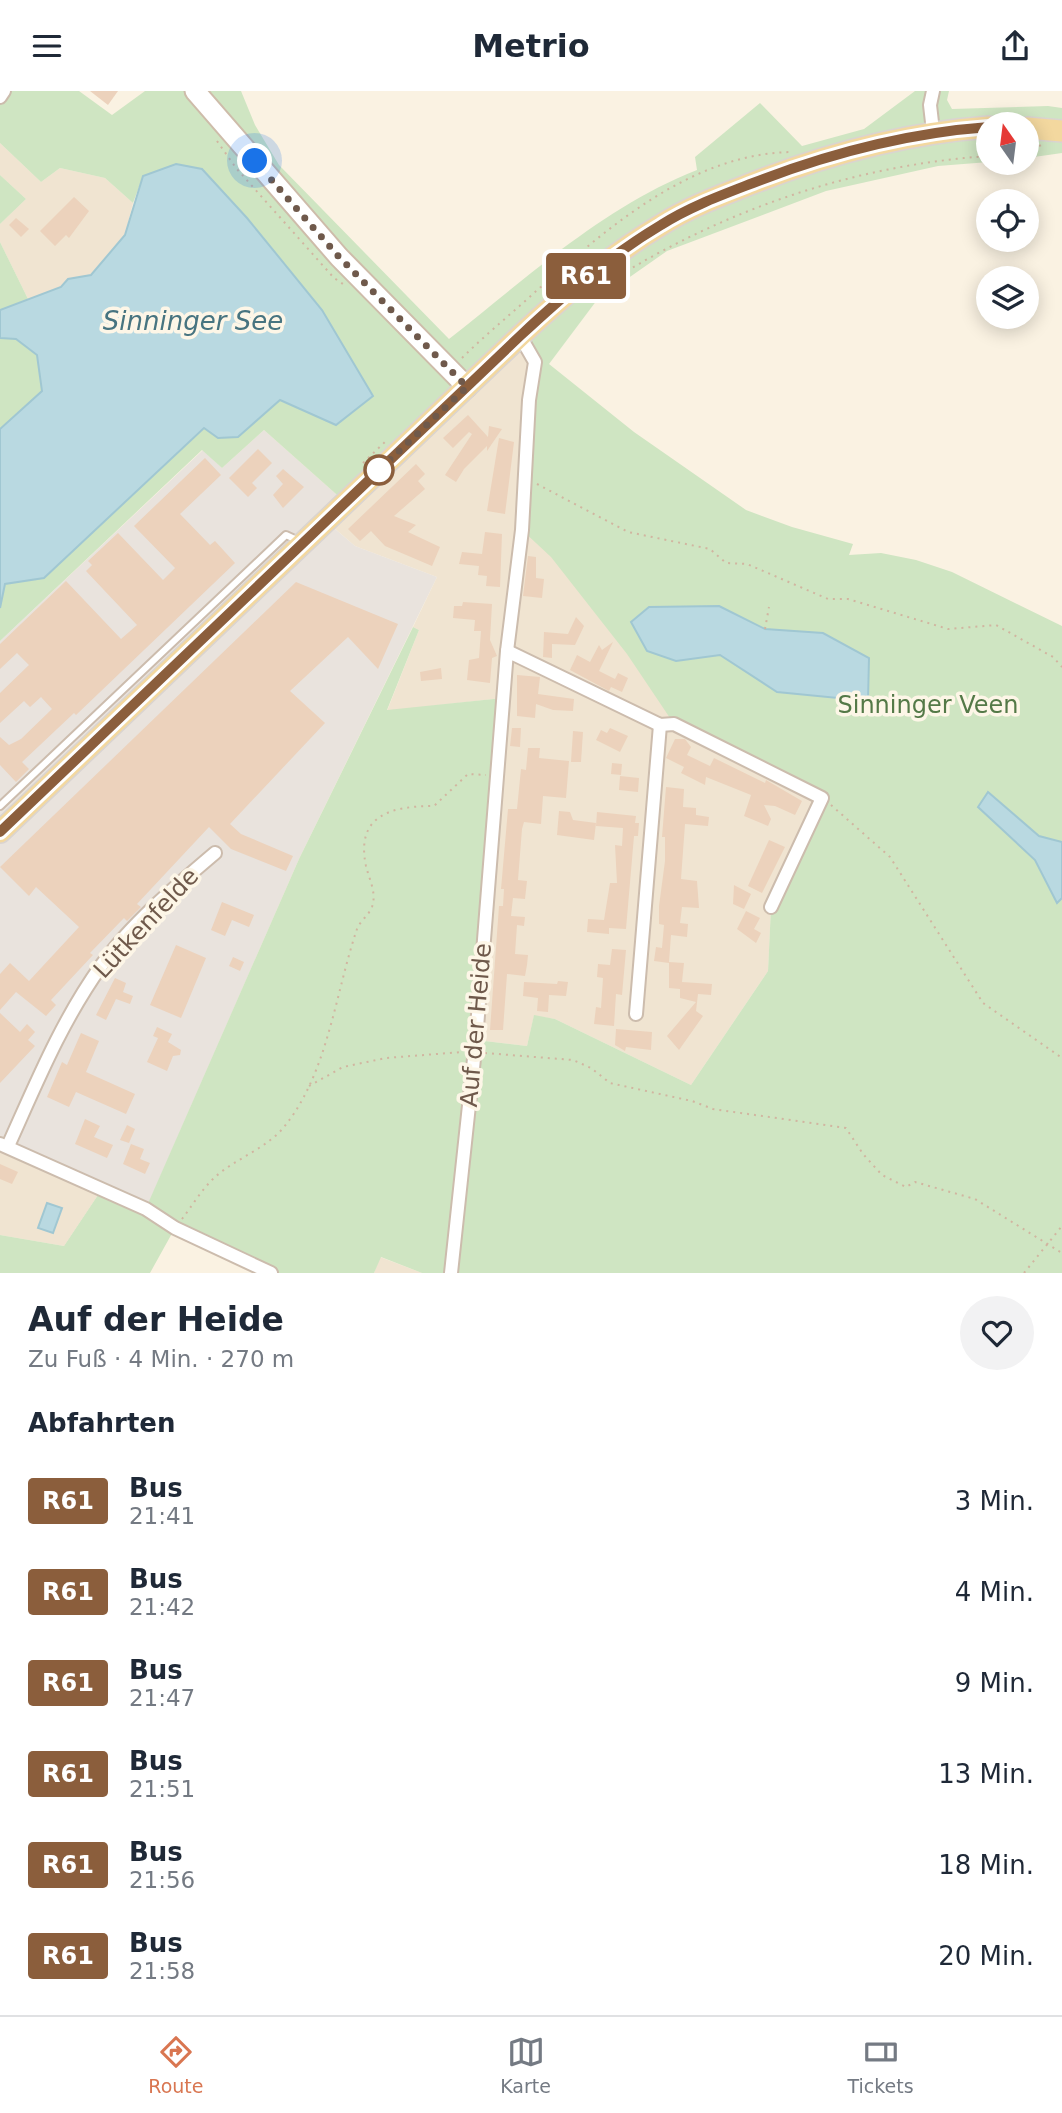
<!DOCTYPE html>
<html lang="de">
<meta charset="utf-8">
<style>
:root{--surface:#fff;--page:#f2f2f3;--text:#1f2937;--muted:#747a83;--line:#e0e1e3;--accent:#d97651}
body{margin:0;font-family:"DejaVu Sans",sans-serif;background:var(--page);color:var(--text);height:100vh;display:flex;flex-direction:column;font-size:26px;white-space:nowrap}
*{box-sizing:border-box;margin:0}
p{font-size:23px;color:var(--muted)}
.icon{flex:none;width:38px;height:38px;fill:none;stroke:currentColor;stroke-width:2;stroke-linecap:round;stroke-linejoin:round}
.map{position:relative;height:1182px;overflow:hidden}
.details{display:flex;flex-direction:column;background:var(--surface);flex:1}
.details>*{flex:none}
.badge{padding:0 14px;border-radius:5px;font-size:24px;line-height:46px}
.needle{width:46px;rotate:346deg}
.buttons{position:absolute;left:976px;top:21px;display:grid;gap:14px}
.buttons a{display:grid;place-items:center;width:63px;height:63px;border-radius:50%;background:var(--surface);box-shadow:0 4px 18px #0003;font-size:35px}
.you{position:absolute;width:35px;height:35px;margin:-18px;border:5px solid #fff;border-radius:50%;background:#1a73e8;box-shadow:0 0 0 10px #1a73e833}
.map>.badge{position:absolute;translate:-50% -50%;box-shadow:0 0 0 4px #fff}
h2{padding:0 28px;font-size:26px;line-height:63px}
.round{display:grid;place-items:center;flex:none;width:74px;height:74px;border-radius:37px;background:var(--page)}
.head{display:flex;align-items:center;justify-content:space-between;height:119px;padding:0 28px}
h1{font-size:33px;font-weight:600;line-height:52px}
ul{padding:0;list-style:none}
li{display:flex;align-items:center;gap:21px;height:91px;padding:0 28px}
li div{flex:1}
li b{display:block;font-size:26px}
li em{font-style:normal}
li .badge{min-width:77px;font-weight:700;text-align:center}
header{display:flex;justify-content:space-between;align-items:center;height:91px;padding:0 28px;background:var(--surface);font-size:32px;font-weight:600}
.dock{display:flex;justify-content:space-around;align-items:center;height:98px;border-top:2px solid var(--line);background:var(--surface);font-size:19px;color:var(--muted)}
.dock a{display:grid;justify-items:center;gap:4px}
.dock .selected{color:var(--accent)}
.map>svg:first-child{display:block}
.residential{fill:#f0e4d1}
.industrial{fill:#e9e3dd}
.green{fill:#cfe5c2}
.water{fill:#b9d9e1;stroke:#a0c7d2;stroke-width:2}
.building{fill:#ecd2bc}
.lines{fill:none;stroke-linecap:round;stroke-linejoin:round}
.lane-casing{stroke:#ccbcad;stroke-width:10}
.street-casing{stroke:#ccbcad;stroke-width:16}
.secondary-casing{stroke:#cebcaa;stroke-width:23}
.primary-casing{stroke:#dad4d0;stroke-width:24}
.path{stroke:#d1b5a0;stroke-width:2;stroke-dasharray:2 5;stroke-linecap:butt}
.lane{stroke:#fff;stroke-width:6}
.street{stroke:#fff;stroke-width:12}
.secondary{stroke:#fff;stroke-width:19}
.primary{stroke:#f3d89f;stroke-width:21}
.line-casing{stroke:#fff;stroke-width:16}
.line{stroke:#8b5e3c;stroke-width:10}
.walk{stroke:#6f594b;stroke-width:7;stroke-dasharray:0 12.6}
.stop-dot{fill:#fff;stroke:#8b5e3c;stroke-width:3.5}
.labels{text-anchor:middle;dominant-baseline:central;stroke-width:7;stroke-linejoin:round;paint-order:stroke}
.park-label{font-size:24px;fill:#547947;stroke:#fdf6e7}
.street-label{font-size:24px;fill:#6f594b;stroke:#fdf6e7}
.water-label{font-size:26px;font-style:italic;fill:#477480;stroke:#fdf6e7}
</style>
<header><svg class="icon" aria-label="menu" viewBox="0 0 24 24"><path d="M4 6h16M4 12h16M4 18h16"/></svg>Metrio<svg class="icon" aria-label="share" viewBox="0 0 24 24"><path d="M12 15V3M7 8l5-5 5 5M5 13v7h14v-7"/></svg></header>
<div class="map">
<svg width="1062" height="1182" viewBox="0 0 1062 1182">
<rect width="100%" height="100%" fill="#faf2e2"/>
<g class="residential">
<polygon points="0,52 41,91 60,77 105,87 133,112 125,144 90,184 68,188 61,196 28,208 0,151 0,133 26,108 0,84"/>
<polygon points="520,245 822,707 771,816 768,880 691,994 555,928 534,925 527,955 476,949 502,607 387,620 419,539 413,536 437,486 355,455 326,430"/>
<polygon points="0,1053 102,1098 64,1155 0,1144"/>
<polygon points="380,1166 422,1182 374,1182"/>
</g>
<polygon class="industrial" points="264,339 345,411 327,431 355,455 437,486 299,768 146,1118 0,1053 0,550 203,359 222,377"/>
<g class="green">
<path d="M0,0H79L112,24L145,0H241L255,34L279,74L449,248C528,186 603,116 697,79L695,66L760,12L802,55L864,38L915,0H949L947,9L952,18L1048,15L1062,17V62L1027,67V33H989V71L938,75L826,100L667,160L597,209L549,273L634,341L746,419L792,436L853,453L849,464L881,462L916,469L952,481L1062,535V1182H422L381,1166L374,1182H271L175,1137L150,1182H0V1144L64,1155L102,1098L146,1117L299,768L413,536L419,539L387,619L503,607L476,949L527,955L534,924L555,928L691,994L768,880L771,816L822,707L674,633L627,563L551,466L522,439L535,271L520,245L345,411L264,339L222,377L202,359L0,550V494L44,487L205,337L238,346L280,309L336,334L322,219L202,78L143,85L133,112L105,87L60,77L41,91L0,52Z"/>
<polygon points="0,84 26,108 0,133"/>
<polygon points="0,151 28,208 0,219"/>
<polygon points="0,247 16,248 37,264 42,300 0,338"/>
</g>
<g class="water">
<polygon points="176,73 202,78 247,127 322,219 373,305 336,334 280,309 238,346 218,347 204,337 44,487 5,493 0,517 0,338 42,300 37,264 16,248 0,247 0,219 61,196 68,188 91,184 125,144 143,85"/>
<polygon points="719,515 765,538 823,542 869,567 868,610 777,601 720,564 676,570 647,560 631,531 649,516"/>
<polygon points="988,701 1039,745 1062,751 1062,807 1057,812 1035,769 978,716"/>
<polygon points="47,1112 62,1117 53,1142 38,1137"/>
</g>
<g class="building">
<polygon points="90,0 118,0 108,14"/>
<polygon points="74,106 89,120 69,147 66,144 55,155 40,140"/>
<polygon points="16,127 29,138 21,146 9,134"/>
<polygon points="468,324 488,346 489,335 502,338 487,360 487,355 464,378 456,391 445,384 472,343 469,341 453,357 443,347"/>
<polygon points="499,347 514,351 505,423 487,420"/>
<polygon points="258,358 272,372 252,392 257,397 248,406 229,387"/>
<polygon points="205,367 221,384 180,423 210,454 215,450 235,472 76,624 74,622 22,671 29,678 16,691 0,674 0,646 9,654 21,648 52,618 41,606 30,616 24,610 0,632 0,602 29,574 17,562 0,578 0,553 66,490 121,548 137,534 86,480 92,474 88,470 118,442 163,489 175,477 134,435"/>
<polygon points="416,373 425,383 418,390 425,398 394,425 416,434 408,441 440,456 432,475 385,455 371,440 360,450 348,438"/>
<polygon points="283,378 304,396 283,417 273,404 283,393 276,385"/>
<polygon points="485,441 502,443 500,496 486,495 487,485 478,484 479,475 459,473 462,461 482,463"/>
<polygon points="528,465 536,466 536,487 544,488 542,507 523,505"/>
<polygon points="296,491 398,533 378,578 348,546 290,600 325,632 230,733 241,743 293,765 286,780 231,758 209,736 137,813 141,816 127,830 124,827 90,862 93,864 51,909 56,914 46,925 16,901 0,919 0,883 10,872 29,890 79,836 36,796 29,805 0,776"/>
<polygon points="463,511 492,513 490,549 497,565 492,567 490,592 467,589 469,569 479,567 481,540 474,540 475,529 453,527 454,515 462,515"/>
<polygon points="576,526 584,535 575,554 552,553 552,567 543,566 544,541 568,543"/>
<polygon points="613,551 599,580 615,588 618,582 628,587 622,601 611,596 609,600 570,579 577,564 590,571 599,554 602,559"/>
<polygon points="441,577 442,588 421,590 420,581"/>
<polygon points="517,584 540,586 538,603 574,608 573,620 553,619 536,613 535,627 517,625"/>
<polygon points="512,637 521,637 520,656 510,655"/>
<polygon points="610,637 628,645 620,661 596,649 601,639 607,642"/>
<polygon points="573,640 583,641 581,671 571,671"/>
<polygon points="675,648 685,648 691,656 687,664 710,675 714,667 765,692 766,689 802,710 795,724 775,715 764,714 771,728 768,735 744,725 751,704 706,686 705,694 681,682 684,676 666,667"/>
<polygon points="528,657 540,657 539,667 569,670 566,707 543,705 541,733 524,731 522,738 518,789 527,790 525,808 513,807 511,825 525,826 524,835 517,834 515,863 528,864 527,874 525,885 507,883 503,939 490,939 499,815 503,815 504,798 501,798 508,718 517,718 521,678 526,679"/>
<polygon points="612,672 622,673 621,684 611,683"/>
<polygon points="620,685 639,687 638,701 619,699"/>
<polygon points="666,696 684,698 683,716 696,717 696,724 709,726 708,735 685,733 681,788 697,790 699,817 682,816 680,832 688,833 687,846 671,844 669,871 684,872 682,891 712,893 711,904 698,903 696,920 703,925 679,959 667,945 696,911 680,907 680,898 669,897 669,872 654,870 656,856 662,857 664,834 659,833 659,815 665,770 665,746 662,746"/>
<polygon points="559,720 570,721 573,729 596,732 594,749 557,744"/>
<polygon points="597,721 636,725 635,732 639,732 638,745 634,745 626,838 609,837 609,843 587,841 588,828 604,829 610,792 617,792 615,754 622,755 623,737 596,735"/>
<polygon points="769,749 785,756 762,802 748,795"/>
<polygon points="734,794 751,803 744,818 733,813"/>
<polygon points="222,811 254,824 249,836 232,829 225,845 211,839"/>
<polygon points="746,820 760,827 754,838 761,842 756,852 737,838"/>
<polygon points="176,854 206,867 181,927 150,914"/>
<polygon points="612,858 626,859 622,904 616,903 614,935 594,933 596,916 601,917 603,887 597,886 598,873 610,874"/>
<polygon points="233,866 244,871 240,880 229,875"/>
<polygon points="115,887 126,892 123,901 133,905 130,913 116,908 106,929 96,924"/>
<polygon points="558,890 568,891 566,905 549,904 548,921 537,920 538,907 523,905 524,891 557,893"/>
<polygon points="0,922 20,941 27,933 35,941 28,949 35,955 0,992"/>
<polygon points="157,936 172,943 168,951 181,959 180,964 173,965 167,980 147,971 158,947 153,945"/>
<polygon points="616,938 652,941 651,959 626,956 625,960 615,954"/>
<polygon points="81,942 99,950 86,981 135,1003 126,1023 76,1001 69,1016 47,1006 62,971 67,974"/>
<polygon points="85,1028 100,1035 94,1046 113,1054 107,1067 75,1053"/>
<polygon points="127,1034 135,1038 129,1052 120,1049"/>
<polygon points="131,1053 144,1058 140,1068 150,1072 145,1083 123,1073"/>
<polygon points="0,1073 18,1081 12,1093 0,1088"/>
</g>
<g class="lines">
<defs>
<polyline id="lane" points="0,715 286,444 299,450"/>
<g id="street">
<polyline points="933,0 930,14 933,40"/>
<polyline points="0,6 4,0"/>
<polyline points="507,560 522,439 529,309 535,271 520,245"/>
<polyline points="636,923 660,634"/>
<polyline points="0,1053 146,1118 175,1137 271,1182"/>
<path d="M8,1055C36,993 61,931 101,875C130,834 176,795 215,762"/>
<polyline points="451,1182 476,949 507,560 660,634 674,633 822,707 771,816"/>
</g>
<polyline id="secondary" points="195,0 339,166 467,296"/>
<g id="primary">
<polyline points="1027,37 1062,40"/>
<path d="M0,741L520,245C564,204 609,165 661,134C689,116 722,104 753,92C830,62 906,42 989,36"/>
</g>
</defs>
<use href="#lane" class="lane-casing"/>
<use href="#street" class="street-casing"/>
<use href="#secondary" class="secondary-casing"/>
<use href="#primary" class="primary-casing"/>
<g class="path">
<polyline points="217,50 236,77 334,187 343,193"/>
<polyline points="1027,62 1041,54"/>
<path d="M609,191C723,119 854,74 989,65"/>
<path d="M462,267C485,244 510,224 534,202C606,138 690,63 791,61"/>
<polyline points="363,372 387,349"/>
<polyline points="537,393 628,441 710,458 726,472 747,473 828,508 848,508 948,538 996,534 1053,566 1062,576"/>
<polyline points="765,538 769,516"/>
<polyline points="831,714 890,766 983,912 1062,967"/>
<polyline points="485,962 573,969 591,977 610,992 692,1010 713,1018 846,1037 863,1063 882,1084 906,1096 915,1091 975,1108 1062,1162"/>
<polyline points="309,995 343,976 386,967 462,961"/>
<path d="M182,1128C192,1115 202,1098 215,1086C235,1068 267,1057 284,1036C328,982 335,903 357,838C360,830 369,824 372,816C377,802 369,788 366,775C355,723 393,715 434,715L468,683L486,684"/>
<polyline points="1024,1182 1062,1135"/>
</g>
<use href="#lane" class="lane"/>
<use href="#street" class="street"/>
<use href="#secondary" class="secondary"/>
<use href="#primary" class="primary"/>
</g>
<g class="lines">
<defs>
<path id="line" d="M0,741L520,245C564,204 609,165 661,134C689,116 722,104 753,92C830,62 906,42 989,36"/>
</defs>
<use href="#line" class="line-casing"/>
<use href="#line" class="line"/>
<polyline class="walk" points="255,70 339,166 467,296 379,379"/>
</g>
<circle class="stop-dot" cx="379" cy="379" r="14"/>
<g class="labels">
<g class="park-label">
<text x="928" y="614">Sinninger Veen</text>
</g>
<g class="street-label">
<text transform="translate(146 832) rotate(-47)">Lütkenfelde</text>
<text transform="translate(476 934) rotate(-85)">Auf der Heide</text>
</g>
<g class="water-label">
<text x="193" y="230">Sinninger See</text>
</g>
</g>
</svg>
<div class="buttons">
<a><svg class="needle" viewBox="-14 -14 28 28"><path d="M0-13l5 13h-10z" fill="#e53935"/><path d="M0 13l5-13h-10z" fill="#747a83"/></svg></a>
<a><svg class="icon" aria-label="locate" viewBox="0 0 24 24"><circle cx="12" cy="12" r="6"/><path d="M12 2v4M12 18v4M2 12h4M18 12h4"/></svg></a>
<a><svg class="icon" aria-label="layers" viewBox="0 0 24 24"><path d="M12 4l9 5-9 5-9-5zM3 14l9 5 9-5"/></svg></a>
</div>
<div class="you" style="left:255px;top:70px"></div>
<b class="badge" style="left:586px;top:185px;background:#8b5e3c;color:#fff">R61</b>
</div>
<section class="details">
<div class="head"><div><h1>Auf der Heide</h1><p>Zu Fuß · 4 Min. · 270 m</p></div><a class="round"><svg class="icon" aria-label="heart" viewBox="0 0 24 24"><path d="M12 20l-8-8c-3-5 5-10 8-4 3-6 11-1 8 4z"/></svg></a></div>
<h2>Abfahrten</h2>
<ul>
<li><span class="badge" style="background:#8b5e3c;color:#fff">R61</span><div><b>Bus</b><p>21:41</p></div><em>3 Min.</em></li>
<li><span class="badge" style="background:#8b5e3c;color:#fff">R61</span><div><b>Bus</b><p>21:42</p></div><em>4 Min.</em></li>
<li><span class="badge" style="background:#8b5e3c;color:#fff">R61</span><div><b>Bus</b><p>21:47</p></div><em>9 Min.</em></li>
<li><span class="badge" style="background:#8b5e3c;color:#fff">R61</span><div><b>Bus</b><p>21:51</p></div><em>13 Min.</em></li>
<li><span class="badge" style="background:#8b5e3c;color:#fff">R61</span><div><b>Bus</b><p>21:56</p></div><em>18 Min.</em></li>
<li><span class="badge" style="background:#8b5e3c;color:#fff">R61</span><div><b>Bus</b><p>21:58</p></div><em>20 Min.</em></li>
</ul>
</section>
<nav class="dock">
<a class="selected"><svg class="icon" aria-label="directions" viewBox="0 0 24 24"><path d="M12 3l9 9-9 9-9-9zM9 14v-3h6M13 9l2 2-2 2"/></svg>Route</a>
<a><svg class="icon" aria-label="map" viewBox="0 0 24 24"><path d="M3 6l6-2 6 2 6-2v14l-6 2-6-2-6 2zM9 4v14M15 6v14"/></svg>Karte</a>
<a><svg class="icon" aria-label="tickets" viewBox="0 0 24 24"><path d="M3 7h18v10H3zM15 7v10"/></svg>Tickets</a>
</nav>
